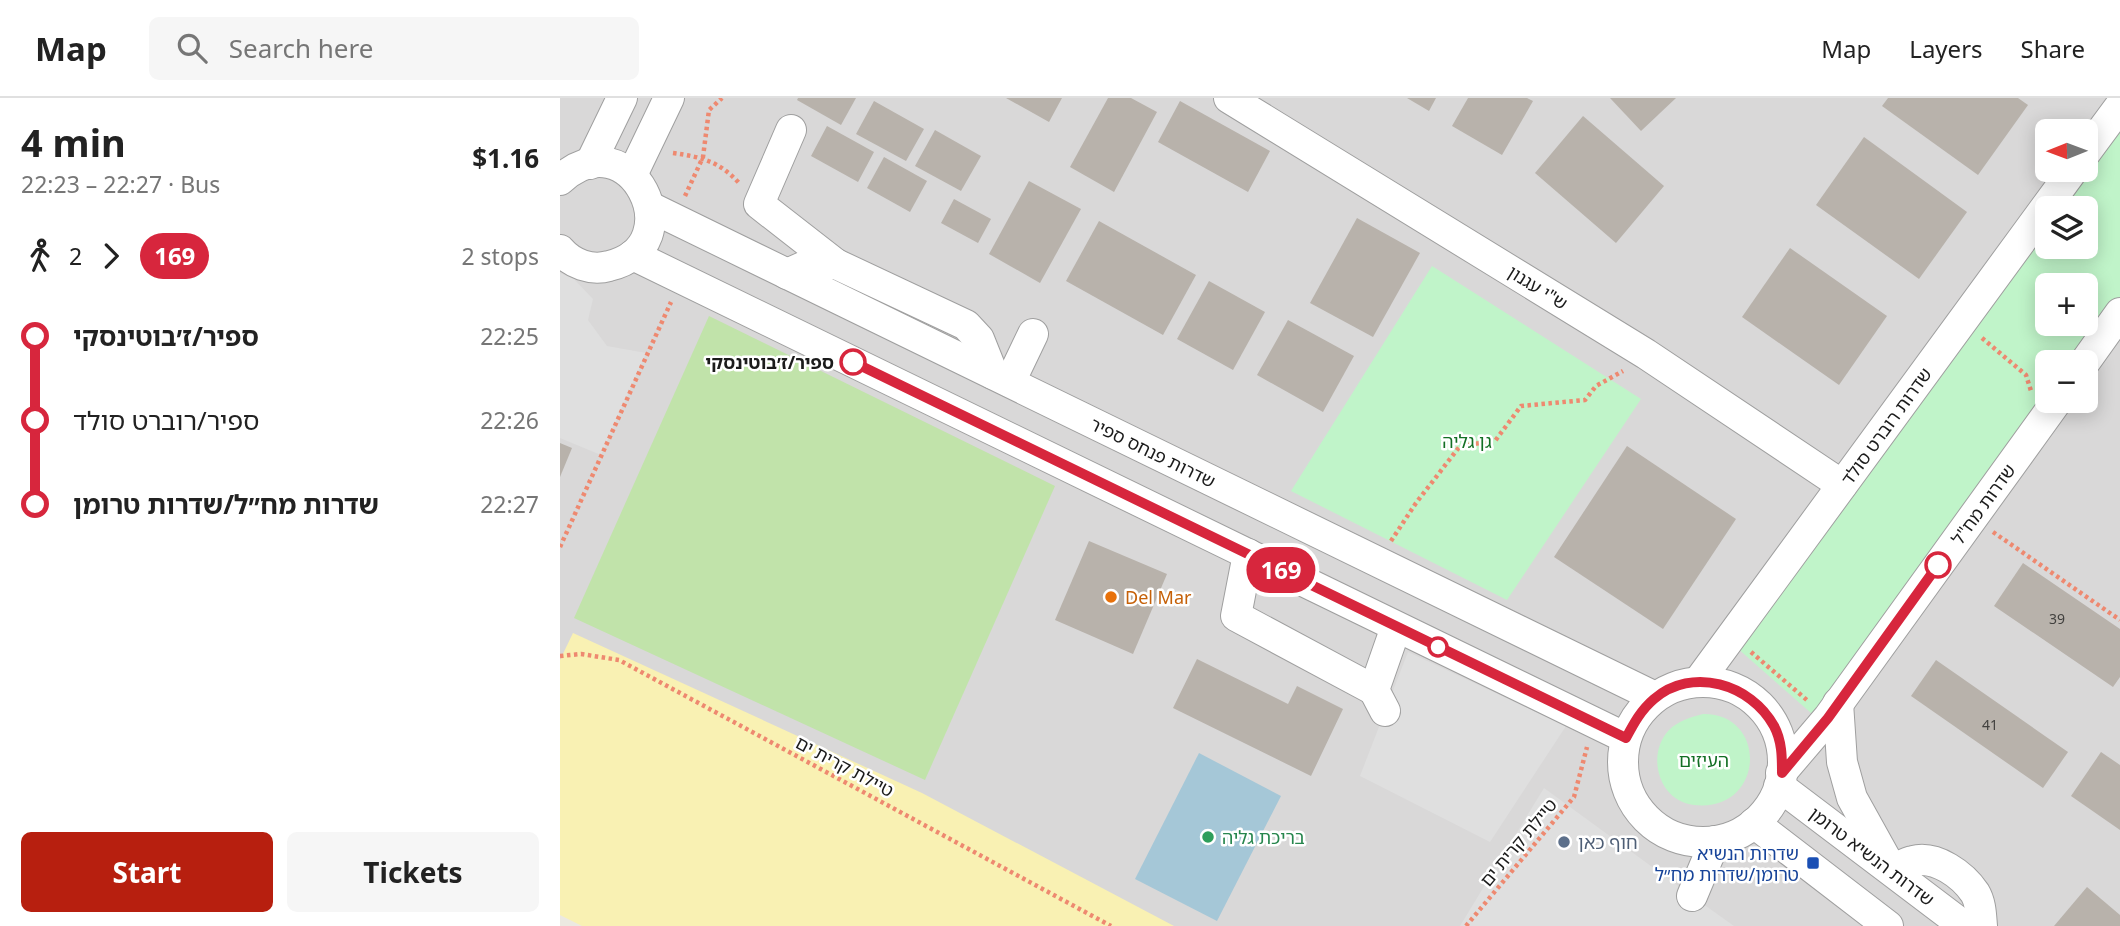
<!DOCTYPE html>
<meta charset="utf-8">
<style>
:root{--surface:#fff;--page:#f6f6f6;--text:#222;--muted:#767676;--line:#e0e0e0;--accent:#b71f0f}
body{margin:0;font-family:"Noto Sans","Noto Sans Hebrew",sans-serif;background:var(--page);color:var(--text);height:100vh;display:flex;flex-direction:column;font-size:26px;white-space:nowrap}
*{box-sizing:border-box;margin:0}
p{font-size:23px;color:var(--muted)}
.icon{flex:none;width:38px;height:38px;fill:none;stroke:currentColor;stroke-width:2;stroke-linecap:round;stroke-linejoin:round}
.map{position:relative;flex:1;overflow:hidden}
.side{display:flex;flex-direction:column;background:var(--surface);width:560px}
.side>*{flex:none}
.badge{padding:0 14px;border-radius:23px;font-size:24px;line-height:46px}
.needle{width:46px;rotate:269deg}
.fabs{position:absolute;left:1475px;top:21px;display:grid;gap:14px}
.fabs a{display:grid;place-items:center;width:63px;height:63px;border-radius:10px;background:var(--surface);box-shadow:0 4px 18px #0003;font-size:35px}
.map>.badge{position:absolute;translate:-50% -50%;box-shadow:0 0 0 4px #fff}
.legs{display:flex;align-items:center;gap:10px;height:77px;padding:0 21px;font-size:23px}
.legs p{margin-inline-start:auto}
.head{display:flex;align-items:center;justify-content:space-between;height:119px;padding:0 21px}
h1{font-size:38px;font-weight:700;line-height:52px}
.cta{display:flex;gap:14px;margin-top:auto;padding:14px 21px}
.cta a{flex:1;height:80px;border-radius:10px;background:var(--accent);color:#fff;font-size:28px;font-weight:700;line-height:80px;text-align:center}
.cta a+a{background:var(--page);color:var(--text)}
ul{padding:0 21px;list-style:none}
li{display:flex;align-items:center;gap:24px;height:84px;font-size:26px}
li i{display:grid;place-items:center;width:10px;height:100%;margin:0 9px;background:currentColor}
li i::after{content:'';width:18px;height:18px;margin:-9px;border:5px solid;border-radius:50%;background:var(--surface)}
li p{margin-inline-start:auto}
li:first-child i{background:linear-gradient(#0000 50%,currentColor 0)}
li:last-child i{background:linear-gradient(currentColor 50%,#0000 0)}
header{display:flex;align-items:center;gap:42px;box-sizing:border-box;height:98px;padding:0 35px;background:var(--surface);border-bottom:2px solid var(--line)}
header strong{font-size:33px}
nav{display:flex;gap:38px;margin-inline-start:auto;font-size:24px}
.search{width:490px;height:63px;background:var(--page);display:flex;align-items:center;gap:18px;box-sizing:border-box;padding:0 24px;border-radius:10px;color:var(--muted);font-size:26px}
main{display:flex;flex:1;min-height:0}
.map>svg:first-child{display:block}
.residential{fill:#d9d8d8;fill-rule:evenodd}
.grass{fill:#c1e3aa}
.sand{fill:#f9f1b3}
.park{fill:#c0f4c9;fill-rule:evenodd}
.parking{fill:#dfdfdf}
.water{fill:#a5c7d7}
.building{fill:#b8b2ab}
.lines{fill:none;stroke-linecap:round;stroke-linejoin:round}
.minor-casing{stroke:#9f9f9f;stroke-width:32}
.path{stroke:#ee8970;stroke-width:4.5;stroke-dasharray:3.5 3.5;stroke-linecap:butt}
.minor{stroke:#fff;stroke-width:30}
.line-1-casing{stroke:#fff;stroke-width:16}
.line-1{stroke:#d7263d;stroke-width:10}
.stop-1-dot{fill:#fff;stroke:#d7263d;stroke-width:3.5}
.food-dot{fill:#e8710a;stroke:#fff;stroke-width:2.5}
.leisure-dot{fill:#2e9e5b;stroke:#fff;stroke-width:2.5}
.service-dot{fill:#5c6f8a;stroke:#fff;stroke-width:2.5}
.transit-dot{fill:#1a4fb4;stroke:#fff;stroke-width:2.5}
.labels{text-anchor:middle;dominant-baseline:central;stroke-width:5;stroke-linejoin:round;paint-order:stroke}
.number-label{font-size:14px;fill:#42413f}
.street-label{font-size:18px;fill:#1b1b1b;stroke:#fff}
.stop-label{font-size:18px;font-weight:bold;fill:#1b1b1b;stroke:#fff;text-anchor:end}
.park-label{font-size:18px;fill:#136f24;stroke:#fff}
.food-label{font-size:18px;fill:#c56008;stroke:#fff;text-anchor:start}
.leisure-label{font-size:18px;fill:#27864d;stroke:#fff;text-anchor:start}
.service-label{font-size:18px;fill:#4e5e75;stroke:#fff;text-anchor:start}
.transit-label{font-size:18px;fill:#164399;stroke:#fff;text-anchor:end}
</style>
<header>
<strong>Map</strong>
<div class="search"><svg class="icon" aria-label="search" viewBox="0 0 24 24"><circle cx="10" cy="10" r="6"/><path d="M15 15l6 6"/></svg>Search here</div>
<nav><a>Map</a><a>Layers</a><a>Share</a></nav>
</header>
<main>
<section class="side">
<div class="head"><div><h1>4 min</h1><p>22:23 – 22:27 · Bus</p></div><b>$1.16</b></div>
<div class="legs"><svg class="icon" aria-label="walk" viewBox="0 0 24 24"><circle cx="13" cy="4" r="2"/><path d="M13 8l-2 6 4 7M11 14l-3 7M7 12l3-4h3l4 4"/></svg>2<svg class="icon" aria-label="forward" viewBox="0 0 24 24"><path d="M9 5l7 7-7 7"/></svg><b class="badge" style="background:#d7263d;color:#fff">169</b><p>2 stops</p></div>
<ul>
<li><i style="color:#d7263d"></i><b>ספיר/ז׳בוטינסקי</b><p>22:25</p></li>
<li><i style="color:#d7263d"></i><span>ספיר/רוברט סולד</span><p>22:26</p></li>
<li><i style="color:#d7263d"></i><b>שדרות מח״ל/שדרות טרומן</b><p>22:27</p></li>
</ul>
<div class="cta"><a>Start</a><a>Tickets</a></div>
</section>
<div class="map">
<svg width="1560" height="828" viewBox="0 0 1560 828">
<rect width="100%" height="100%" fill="#ece9e1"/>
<path class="residential" d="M0,0H1560V828H231L0,712ZM1488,33H1526V72H1488ZM1488,110H1526V149H1488ZM1488,187H1526V226H1488ZM1488,264H1526V303H1488Z"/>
<polygon class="grass" points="149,218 495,388 365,682 14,520"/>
<polygon class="sand" points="13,535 362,695 614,828 22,828 0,817 0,562"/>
<g class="park">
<path d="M1560,24V203L1516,264H1488V303L1259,622L1176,549L1487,123L1488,149H1526V110H1497ZM1488,187H1526V226H1488Z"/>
<polygon points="872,168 1081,301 947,502 731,393"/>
<path d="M1143,616C1209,615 1205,715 1134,707C1098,703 1086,656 1109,632C1118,623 1131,619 1143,616Z"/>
</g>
<g class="parking">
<polygon points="0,175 14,181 33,201 28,222 47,248 86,255 41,357 0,340"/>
<polygon points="848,554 1006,628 930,744 800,678"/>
<polygon points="984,690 1132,798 1174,828 900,828"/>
</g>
<polygon class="water" points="639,655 721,698 657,823 575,781"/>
<g class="building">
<polygon points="238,0 296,0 281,27 237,2"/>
<polygon points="446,0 502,0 489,24"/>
<polygon points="548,0 571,0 597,14 554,94 510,69"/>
<polygon points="847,0 876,0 869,13"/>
<polygon points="908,0 967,0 973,3 942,57 892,28"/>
<polygon points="1050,0 1116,0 1081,33"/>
<polygon points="1328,0 1458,0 1468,7 1418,77 1322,8"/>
<polygon points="314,3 364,31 346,63 296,36"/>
<polygon points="620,3 710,53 688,94 598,44"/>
<polygon points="1023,18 1104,88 1056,145 975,75"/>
<polygon points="267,28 314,54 298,84 251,58"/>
<polygon points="375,32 421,58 401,93 355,68"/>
<polygon points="1304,39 1407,114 1359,181 1256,107"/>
<polygon points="324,59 367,83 350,114 307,90"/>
<polygon points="469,83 521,111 480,185 429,156"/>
<polygon points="394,101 431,121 418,145 381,125"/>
<polygon points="797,120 860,155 813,239 750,205"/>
<polygon points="539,123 636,177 603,237 506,183"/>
<polygon points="1230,150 1327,218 1279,287 1182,219"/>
<polygon points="649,183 705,214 673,272 617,241"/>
<polygon points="728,222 794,258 763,314 697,277"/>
<polygon points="0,345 12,350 0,379"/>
<polygon points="1067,348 1176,421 1103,531 994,459"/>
<polygon points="529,443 607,476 573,556 495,522"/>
<polygon points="1463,465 1560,531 1560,579 1553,589 1434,508"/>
<polygon points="637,561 728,606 737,588 783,611 751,678 613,610"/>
<polygon points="1376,562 1508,654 1483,690 1351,598"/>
<polygon points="1541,654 1560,667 1560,732 1511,698"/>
<polygon points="1527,789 1560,817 1560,828 1494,828"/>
</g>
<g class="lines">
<defs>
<g id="minor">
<polyline points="669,0 1086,256 1282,387"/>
<polyline points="231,32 199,106 276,166"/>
<polyline points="1526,54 1560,8"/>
<polyline points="30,66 62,0"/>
<polyline points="72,77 109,0"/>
<path d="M0,82C70,17 135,148 49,168C31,173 12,166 0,152"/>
<polyline points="90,109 1095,599"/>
<polyline points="73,157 1066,640"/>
<polyline points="227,176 245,168 276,166 406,227 419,241 433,276"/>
<polyline points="1525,264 1560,215"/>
<polyline points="450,284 473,236"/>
<polyline points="688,456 676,518 814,592"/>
<polyline points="1138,584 1513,72"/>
<circle cx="1143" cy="664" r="80"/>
<path d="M1278,605L1282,664L1292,700L1332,772C1339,769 1346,764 1353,763C1376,757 1403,777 1415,795C1421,805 1421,817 1422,828"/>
<polyline points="825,613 814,592 836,529"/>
<polyline points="1221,675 1268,620 1497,303"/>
<polyline points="1219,688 1404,828"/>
<polyline points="1194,725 1328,828"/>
<polyline points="1132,798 1155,743"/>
</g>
</defs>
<use href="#minor" class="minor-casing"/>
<g class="path">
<path d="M113,55C141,59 159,63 179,85"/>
<polyline points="125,98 143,59 149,12 162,0"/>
<polyline points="1422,240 1466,277 1471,293"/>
<polyline points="1433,434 1560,522"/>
<polyline points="831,443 856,405 900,348 935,343 961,308 1025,302 1036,288 1063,273"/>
<polyline points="0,449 111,204"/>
<polyline points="1191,554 1248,603"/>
<polyline points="0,558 21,556 59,562 551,828"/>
<polyline points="906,828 1014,699 1027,649"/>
</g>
<use href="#minor" class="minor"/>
</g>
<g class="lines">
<defs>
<path id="line-1" d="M293,264L1066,640C1074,625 1081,612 1094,601C1132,568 1191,586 1214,628C1222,643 1222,659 1222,675L1268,620L1378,467"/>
</defs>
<use href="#line-1" class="line-1-casing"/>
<use href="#line-1" class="line-1"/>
</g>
<g class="stop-1-dot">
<circle cx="293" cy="264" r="12"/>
<circle cx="1378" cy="467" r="12"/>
<circle cx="878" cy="549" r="9"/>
</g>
<circle class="food-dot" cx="551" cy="499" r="7"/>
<circle class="leisure-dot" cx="648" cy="739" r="7"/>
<circle class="service-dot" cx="1004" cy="744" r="7"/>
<rect class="transit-dot" x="1246" y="758" width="14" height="14" rx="3.5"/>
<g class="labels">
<g class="number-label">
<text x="1497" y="520">39</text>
<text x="1430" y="626">41</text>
</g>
<g class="street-label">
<text transform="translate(978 189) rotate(32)">ש"י עגנון</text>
<text transform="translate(1326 328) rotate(-54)">שדרות רוברט סולד</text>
<text transform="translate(593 354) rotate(26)">שדרות פנחס ספיר</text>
<text transform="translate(1423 406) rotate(-54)">שדרות מח"ל</text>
<text transform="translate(285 668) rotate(28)">טיילת קרית ים</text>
<text transform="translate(958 744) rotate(-50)">טיילת קרית ים</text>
<text transform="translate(1312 758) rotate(37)">שדרות הנשיא טרומן</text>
</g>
<g class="stop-label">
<text x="274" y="264">ספיר/ז׳בוטינסקי</text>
</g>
<g class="park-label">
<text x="907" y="343">גן גליה</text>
<text x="1144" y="662">העיזים</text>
</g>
<g class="food-label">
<text x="565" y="499">Del Mar</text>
</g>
<g class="leisure-label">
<text x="662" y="739">בריכת גליה</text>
</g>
<g class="service-label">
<text x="1018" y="744">חוף כאן</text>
</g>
<g class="transit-label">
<text x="1239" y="755">שדרות הנשיא<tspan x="1239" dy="21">טרומן/שדרות מח״ל</tspan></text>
</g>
</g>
</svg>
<div class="fabs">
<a><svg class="needle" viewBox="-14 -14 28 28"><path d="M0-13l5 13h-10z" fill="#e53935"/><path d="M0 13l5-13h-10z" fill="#767676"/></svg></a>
<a><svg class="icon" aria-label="layers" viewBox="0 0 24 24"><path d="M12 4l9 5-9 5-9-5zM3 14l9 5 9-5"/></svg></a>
<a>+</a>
<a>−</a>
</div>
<b class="badge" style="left:721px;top:472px;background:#d7263d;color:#fff">169</b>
</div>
</main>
